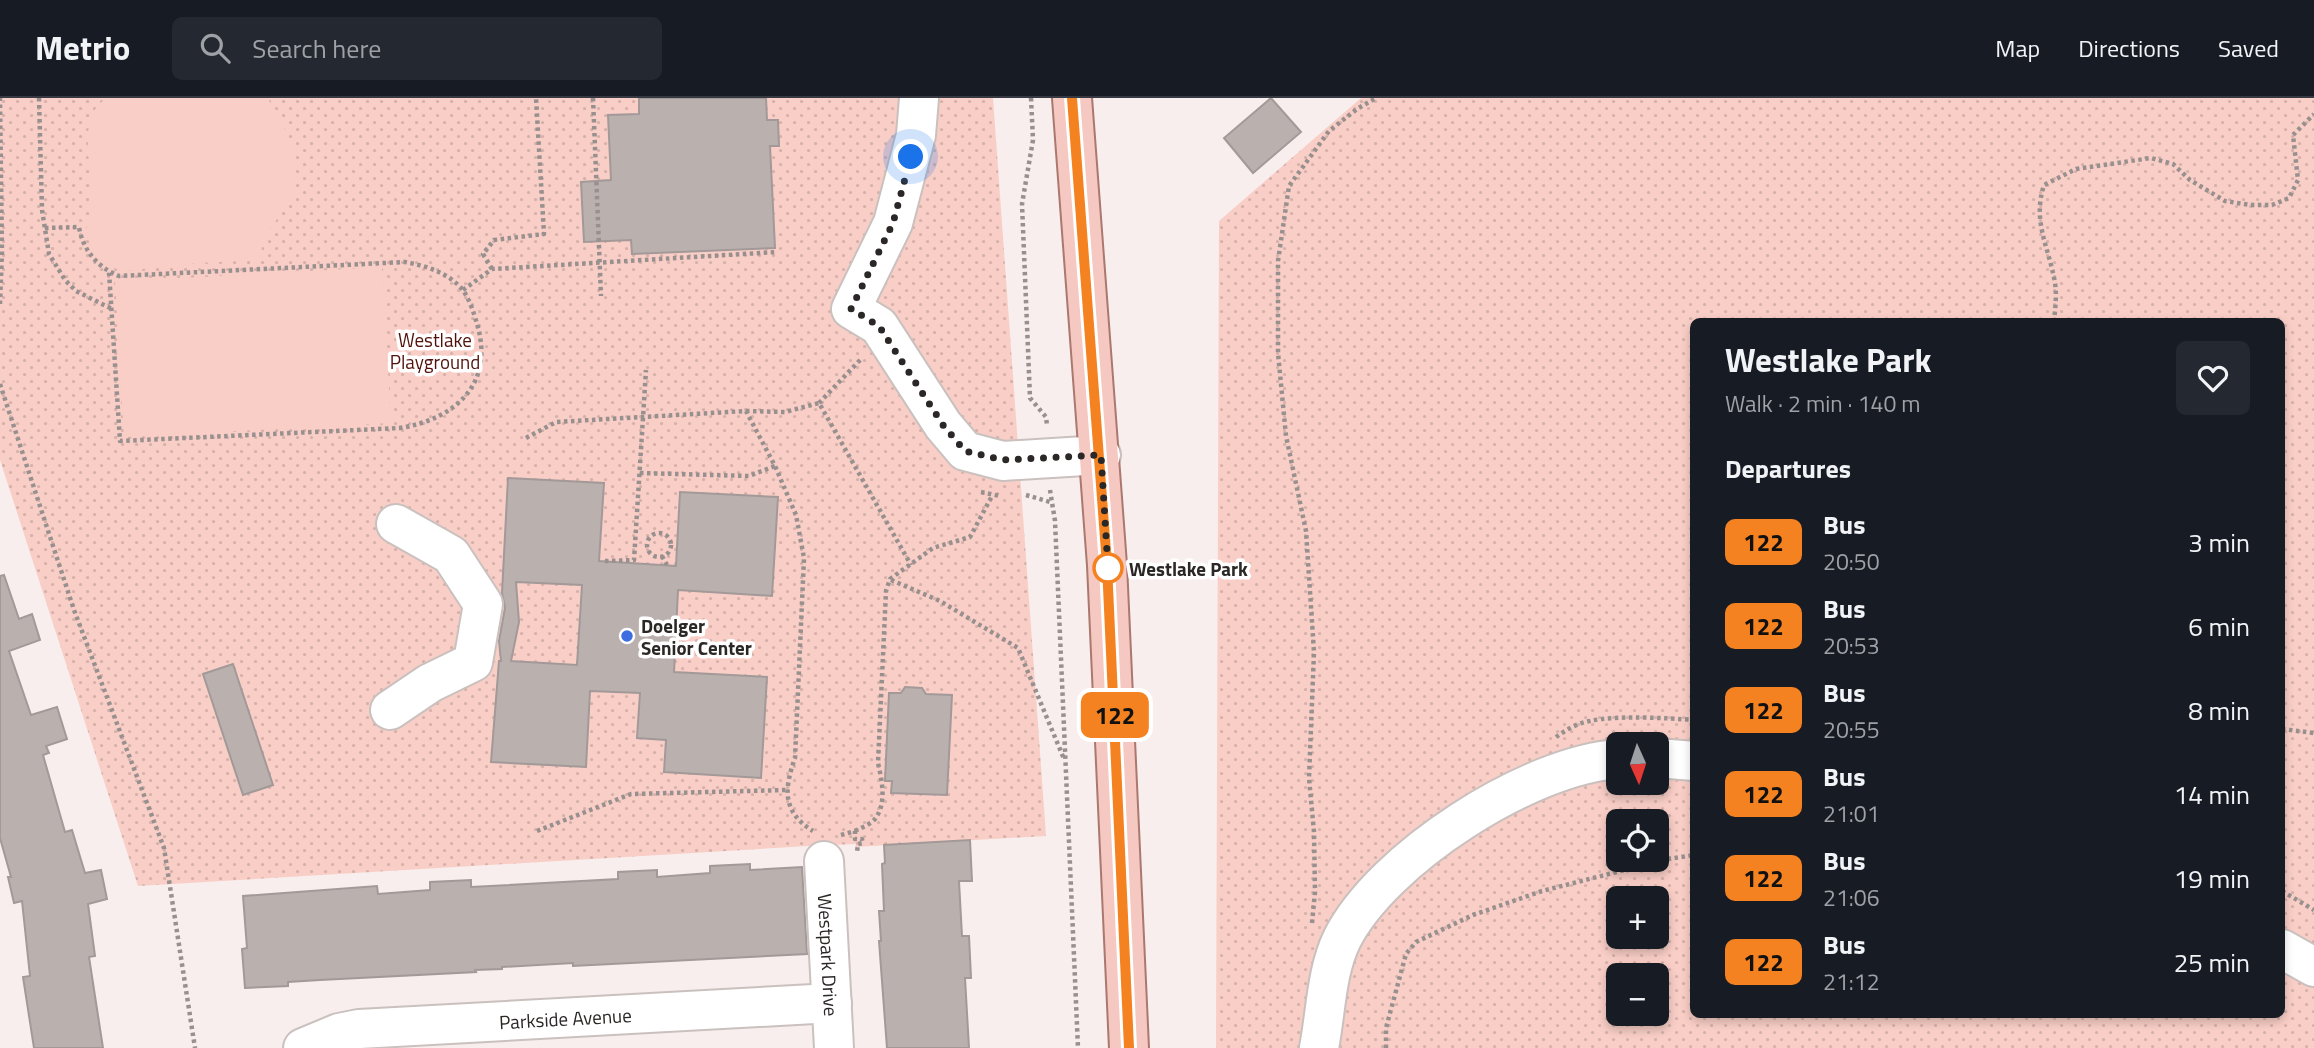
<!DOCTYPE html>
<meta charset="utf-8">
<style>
:root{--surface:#171b24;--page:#242831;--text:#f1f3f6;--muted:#9ea1a6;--line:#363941}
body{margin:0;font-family:"Titillium Web",sans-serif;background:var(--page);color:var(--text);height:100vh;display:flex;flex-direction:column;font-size:26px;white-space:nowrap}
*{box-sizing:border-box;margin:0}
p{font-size:23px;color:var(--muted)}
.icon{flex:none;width:38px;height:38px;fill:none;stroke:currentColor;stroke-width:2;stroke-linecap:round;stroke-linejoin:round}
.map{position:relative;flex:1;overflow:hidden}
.sheet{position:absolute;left:1690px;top:220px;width:595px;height:700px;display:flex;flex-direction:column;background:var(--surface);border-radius:10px;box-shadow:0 4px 10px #0003}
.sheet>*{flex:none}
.badge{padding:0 14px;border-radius:10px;font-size:24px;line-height:46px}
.needle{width:46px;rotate:177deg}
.buttons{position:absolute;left:1606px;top:634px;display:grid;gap:14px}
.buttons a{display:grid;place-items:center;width:63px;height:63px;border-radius:10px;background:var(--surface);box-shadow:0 4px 10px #0003;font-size:35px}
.you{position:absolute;width:35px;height:35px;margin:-18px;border:5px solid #fff;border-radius:50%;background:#1a73e8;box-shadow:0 0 0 10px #1a73e833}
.map>.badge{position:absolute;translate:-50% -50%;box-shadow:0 0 0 4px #fff}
h2{padding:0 35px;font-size:26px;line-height:63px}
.round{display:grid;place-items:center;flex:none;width:74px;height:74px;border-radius:10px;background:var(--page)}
.summary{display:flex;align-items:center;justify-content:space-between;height:119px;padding:0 35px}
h1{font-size:33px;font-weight:700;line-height:52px}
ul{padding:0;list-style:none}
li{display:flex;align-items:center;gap:21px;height:84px;padding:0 35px}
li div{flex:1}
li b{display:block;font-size:26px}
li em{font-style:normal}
li .badge{min-width:77px;font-weight:700;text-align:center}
header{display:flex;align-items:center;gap:42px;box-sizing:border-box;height:98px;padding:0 35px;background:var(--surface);border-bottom:2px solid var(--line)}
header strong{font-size:33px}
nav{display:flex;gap:38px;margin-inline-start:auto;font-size:24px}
.search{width:490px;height:63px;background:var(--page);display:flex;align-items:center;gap:18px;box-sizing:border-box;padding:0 24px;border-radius:10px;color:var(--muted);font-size:26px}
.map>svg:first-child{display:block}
.grass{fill:url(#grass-dots);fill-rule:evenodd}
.garden{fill:#f9cec6}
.building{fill:#bab1af;stroke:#a29998;stroke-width:2;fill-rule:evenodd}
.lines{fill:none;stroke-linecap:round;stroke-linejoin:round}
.minor-casing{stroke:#cac1bf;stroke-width:42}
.major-casing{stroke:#aa786f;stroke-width:42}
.path{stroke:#98908f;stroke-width:4.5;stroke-dasharray:3.5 3.5;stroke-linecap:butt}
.minor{stroke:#fff;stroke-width:38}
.major{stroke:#f5c8c1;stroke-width:38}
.line-casing{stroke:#fff;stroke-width:16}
.line{stroke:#f58220;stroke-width:10}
.walk{stroke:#2b2726;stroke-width:7;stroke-dasharray:0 12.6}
.stop-dot{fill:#fff;stroke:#f58220;stroke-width:3.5}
.poi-dot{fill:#3d6dde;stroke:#fff;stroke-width:2.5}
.labels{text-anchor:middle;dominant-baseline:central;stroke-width:7;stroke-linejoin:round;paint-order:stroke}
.park-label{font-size:19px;fill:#51110a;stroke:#fff}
.stop-label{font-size:19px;font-weight:bold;fill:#2b2726;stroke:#fff;text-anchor:start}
.poi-label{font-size:19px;font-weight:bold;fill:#2b2726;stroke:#fff;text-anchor:start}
.street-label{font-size:19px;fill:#2b2726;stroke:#fff}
</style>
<header>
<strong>Metrio</strong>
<div class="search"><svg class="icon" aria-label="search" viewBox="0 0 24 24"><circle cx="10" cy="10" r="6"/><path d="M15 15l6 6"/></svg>Search here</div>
<nav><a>Map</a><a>Directions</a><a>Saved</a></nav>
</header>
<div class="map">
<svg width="2314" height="950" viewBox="0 0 2314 950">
<defs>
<pattern id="grass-dots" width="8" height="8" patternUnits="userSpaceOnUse" patternTransform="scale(1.75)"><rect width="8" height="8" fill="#f9cec6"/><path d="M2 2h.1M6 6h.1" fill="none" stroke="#d6b1aa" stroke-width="1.8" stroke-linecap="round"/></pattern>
</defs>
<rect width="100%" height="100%" fill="#f8eeed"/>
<g class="grass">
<polygon points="0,0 993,0 1046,738 855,749 856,746 808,748 138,788 0,362"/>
<path d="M1361,0H2314V950H1216L1219,123ZM1694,224H2282V917H1694ZM1619,646H1657V684H1619ZM1619,723H1657V761H1619ZM1619,800H1657V838H1619ZM1619,877H1657V915H1619Z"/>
</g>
<g class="garden">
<path d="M107,0H267C284,21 305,73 292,99C281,119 259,138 261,162C225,164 189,165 154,169C141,171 131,175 117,171C102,166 90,152 87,136C85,125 89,120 92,111C95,100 90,80 89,68C88,44 83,15 107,0Z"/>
<polygon points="382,169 391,325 124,339 115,184"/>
</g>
<g class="building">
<polygon points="639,0 766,0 767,22 778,22 779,48 770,48 775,150 632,156 631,142 584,144 581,84 611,82 608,17 639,16"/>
<polygon points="1271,0 1301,34 1253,75 1224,40"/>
<path d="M508,380L604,385L599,463L676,468L680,394L778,399L772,498L678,492L674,574L767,579L761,680L664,674L666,642L637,640L640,595L590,593L586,669L491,664L499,563H501L499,543L505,510L502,495ZM516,484L582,487L577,567L511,563L519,524Z"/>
<polygon points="4,477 19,521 32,516 40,542 9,553 31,617 57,609 67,641 46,648 49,655 43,657 65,734 72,732 85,775 101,772 107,801 88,806 95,858 89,859 103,950 34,950 23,879 30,878 22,803 14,805 8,779 11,779 0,740 0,478"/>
<polygon points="233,566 273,687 243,697 203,576"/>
<polygon points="905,589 922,590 926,596 952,597 947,697 891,695 892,683 885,683 889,595 901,595"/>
<polygon points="970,742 972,783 959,783 962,838 969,838 971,880 965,880 969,950 887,950 879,843 881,843 879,813 884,813 882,766 885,765 884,747"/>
<polygon points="750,766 750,772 802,769 807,856 573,868 573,865 502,869 502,871 475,872 476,874 320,882 288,884 288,888 245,890 242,851 247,850 243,798 377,788 378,796 430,792 430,784 471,782 471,789 618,781 618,774 657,772 657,779 710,775 710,768"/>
</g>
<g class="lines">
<defs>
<g id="minor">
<polyline points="919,0 916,37 893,125 851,211 879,228 943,327 965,353 1003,363 1101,357"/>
<polyline points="390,612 430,585 473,564 483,506 451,457 396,426"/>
<polyline points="1657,660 1694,663"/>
<path id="s1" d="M824,763L834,950"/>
<polyline points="2282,851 2314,869"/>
<path id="s2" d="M303,950L339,935L359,931L832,905"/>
<path d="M1319,950C1326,914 1326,874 1342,841C1382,761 1530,666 1619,661"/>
</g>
<polyline id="major" points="1072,0 1107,467 1129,950"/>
</defs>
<use href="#minor" class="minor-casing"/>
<use href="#major" class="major-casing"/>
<g class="path">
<polyline points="39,0 42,112 49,156 65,182 76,193 112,211"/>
<polyline points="593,0 601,198"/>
<polyline points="1031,0 1033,42 1022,106 1030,300 1046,319 1047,327"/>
<path d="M45,130L79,129C83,152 97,169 119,178L405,164C426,168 447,174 462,191C469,200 474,215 477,226C495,285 456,321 400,330L120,343L109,174"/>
<polyline points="492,171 483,156 494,142 544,136 536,0"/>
<polyline points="463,192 492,171 777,154"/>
<polyline points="0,206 2,154 0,0"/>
<path d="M2054,224C2055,211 2057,198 2055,185C2049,149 2032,124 2044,87L2076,71L2151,60L2173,66L2190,82L2225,103L2250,107H2272L2289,100L2298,82L2293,37L2314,16"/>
<polyline points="0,286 74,512 164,750 195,950"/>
<polyline points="819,305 862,260"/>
<polyline points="746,313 785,314 819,305 911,467"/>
<path d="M526,340L556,324L746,313L775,368L796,417L804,460L795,660C784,691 782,714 813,733"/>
<polyline points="640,375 749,378 775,368"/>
<polyline points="1050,392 1055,423 1078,950"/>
<polyline points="981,394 1000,398"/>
<polyline points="1026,397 1050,404"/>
<circle cx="659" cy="447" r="12"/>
<polyline points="662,458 667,467"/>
<polyline points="605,463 634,462 646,272"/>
<polyline points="891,482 940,503 1018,550 1064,661"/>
<polyline points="2282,631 2314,635"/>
<path d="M1556,639C1566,632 1577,625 1590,623C1616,617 1667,620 1694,622"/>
<polyline points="537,733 631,696 786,692"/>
<path d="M855,733C861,730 871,726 875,721C887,705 882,683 878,665L886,493L890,481L933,450L970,439L992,398"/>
<polyline points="841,737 855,733 855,741 862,741 863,745 858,746 857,754"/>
<polyline points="2282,793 2314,812"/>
<polyline points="1312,825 1315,794 1314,734 1309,680 1314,554 1306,433 1286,338 1278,255 1278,163 1289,88 1329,33 1357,11 1376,0"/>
<polyline points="1386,950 1386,930 1406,856 1416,844 1473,817 1542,793 1668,761 1694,757"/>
</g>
<use href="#minor" class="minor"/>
<use href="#major" class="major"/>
</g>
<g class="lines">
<defs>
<polyline id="line" points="1072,0 1107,467 1129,950"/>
</defs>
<use href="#line" class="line-casing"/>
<use href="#line" class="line"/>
<polyline class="walk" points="911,59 893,125 851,211 879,228 943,327 965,353 1003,362 1101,357 1108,470"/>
</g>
<circle class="stop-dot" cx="1108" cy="470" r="14"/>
<circle class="poi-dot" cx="627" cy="538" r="7"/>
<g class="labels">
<g class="park-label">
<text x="435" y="241">Westlake<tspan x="435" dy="22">Playground</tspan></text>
</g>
<g class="stop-label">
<text x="1129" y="470">Westlake Park</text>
</g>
<g class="poi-label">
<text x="641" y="527">Doelger<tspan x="641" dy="22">Senior Center</tspan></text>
</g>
<g class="street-label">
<text stroke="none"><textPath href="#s1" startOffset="94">Westpark Drive</textPath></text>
<text stroke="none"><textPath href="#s2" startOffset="266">Parkside Avenue</textPath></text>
</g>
</g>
</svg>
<div class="buttons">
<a><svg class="needle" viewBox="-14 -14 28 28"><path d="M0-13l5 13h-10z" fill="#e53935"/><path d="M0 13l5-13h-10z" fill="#9ea1a6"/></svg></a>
<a><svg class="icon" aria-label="locate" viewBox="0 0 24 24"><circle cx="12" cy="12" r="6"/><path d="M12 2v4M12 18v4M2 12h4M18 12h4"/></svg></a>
<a>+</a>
<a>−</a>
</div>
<div class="you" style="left:911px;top:59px"></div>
<b class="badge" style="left:1115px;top:617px;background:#f58220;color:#111">122</b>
<section class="sheet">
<div class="summary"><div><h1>Westlake Park</h1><p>Walk · 2 min · 140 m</p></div><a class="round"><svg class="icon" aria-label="heart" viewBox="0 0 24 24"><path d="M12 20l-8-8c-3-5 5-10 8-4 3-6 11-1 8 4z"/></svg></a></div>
<h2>Departures</h2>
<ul>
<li><span class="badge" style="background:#f58220;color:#111">122</span><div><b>Bus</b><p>20:50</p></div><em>3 min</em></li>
<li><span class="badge" style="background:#f58220;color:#111">122</span><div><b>Bus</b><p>20:53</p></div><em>6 min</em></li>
<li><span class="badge" style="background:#f58220;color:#111">122</span><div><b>Bus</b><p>20:55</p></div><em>8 min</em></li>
<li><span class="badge" style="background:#f58220;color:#111">122</span><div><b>Bus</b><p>21:01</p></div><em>14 min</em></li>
<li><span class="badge" style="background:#f58220;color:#111">122</span><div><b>Bus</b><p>21:06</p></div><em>19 min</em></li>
<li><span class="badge" style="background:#f58220;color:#111">122</span><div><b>Bus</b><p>21:12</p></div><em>25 min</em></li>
</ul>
</section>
</div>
